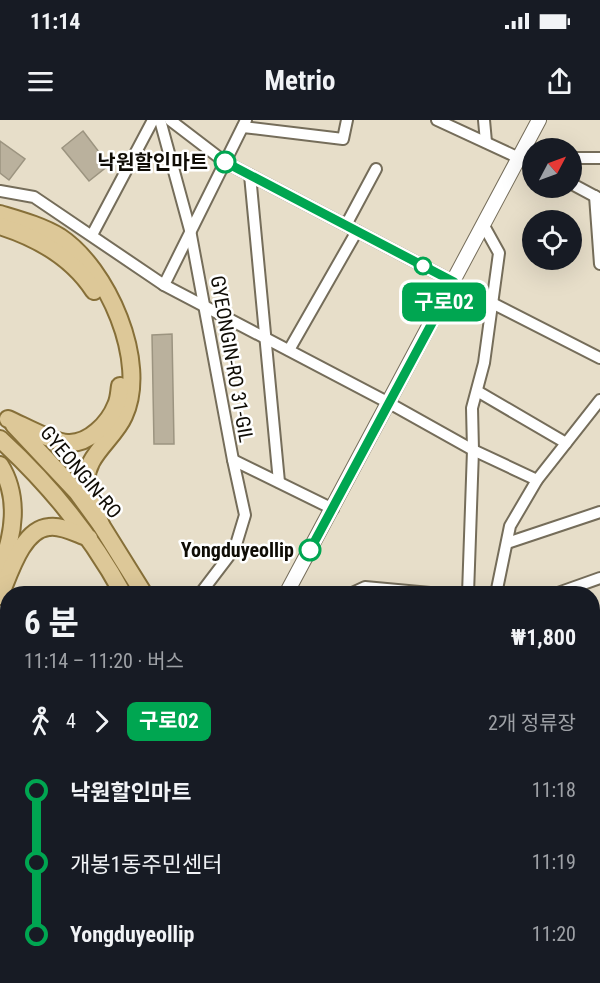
<!DOCTYPE html>
<html lang="ko">
<meta charset="utf-8">
<style>
:root{--surface:#171b24;--page:#242831;--text:#f1f3f6;--muted:#9ea1a6}
body{margin:0;font-family:"Roboto Condensed","Noto Sans KR",sans-serif;background:var(--page);color:var(--text);height:100vh;display:flex;flex-direction:column;font-size:22px;white-space:nowrap}
*{box-sizing:border-box;margin:0}
p{font-size:20px;color:var(--muted)}
.icon{flex:none;width:33px;height:33px;fill:none;stroke:currentColor;stroke-width:2;stroke-linecap:round;stroke-linejoin:round}
.map{position:relative;flex:1;overflow:hidden}
.drawer{position:absolute;left:0px;top:466px;width:600px;height:398px;display:flex;flex-direction:column;background:var(--surface);border-radius:24px 24px 0 0;box-shadow:0 6px 24px #0002}
.drawer>*{flex:none}
.badge{padding:0 12px;border-radius:9px;font-size:21px;line-height:39px}
.needle{width:39px;rotate:49deg}
.controls{position:absolute;left:522px;top:18px;display:grid;gap:12px}
.controls a{display:grid;place-items:center;width:60px;height:60px;border-radius:50%;background:var(--surface);box-shadow:0 6px 24px #0002;font-size:30px}
.map>.badge{position:absolute;translate:-50% -50%;box-shadow:0 0 0 3px #fff}
.legs{display:flex;align-items:center;gap:9px;height:66px;padding:0 24px;font-size:20px}
.legs p{margin-inline-start:auto}
.summary{display:flex;align-items:center;justify-content:space-between;height:102px;padding:0 24px}
h1{font-size:33px;font-weight:700;line-height:45px}
ul{padding:0 24px;list-style:none}
li{display:flex;align-items:center;gap:21px;height:72px;font-size:22px}
li i{display:grid;place-items:center;width:9px;height:100%;margin:0 8px;background:currentColor}
li i::after{content:'';width:15px;height:15px;margin:-8px;border:4px solid;border-radius:50%;background:var(--surface)}
li p{margin-inline-start:auto}
li:first-child i{background:linear-gradient(#0000 50%,currentColor 0)}
li:last-child i{background:linear-gradient(currentColor 50%,#0000 0)}
.status{display:flex;justify-content:space-between;align-items:center;height:42px;padding:0 30px;background:var(--surface);direction:ltr}
.status svg{height:16px;fill:currentColor}
header{display:flex;justify-content:space-between;align-items:center;height:78px;padding:0 24px;background:var(--surface);font-size:27px;font-weight:700}
.map>svg:first-child{display:block}
.built{fill:#e0d3b7}
.building{fill:#bab19d;stroke:#9c9480;stroke-width:1.5}
.lines{fill:none;stroke-linecap:round;stroke-linejoin:round}
.service-casing{stroke:#756d5a;stroke-width:8}
.minor-casing{stroke:#756d5a;stroke-width:14}
.tertiary-casing{stroke:#756d5a;stroke-width:16}
.primary-casing{stroke:#866f38;stroke-width:20}
.service{stroke:#fff;stroke-width:5}
.minor{stroke:#fff;stroke-width:10}
.tertiary{stroke:#fff;stroke-width:14}
.primary{stroke:#ddc898;stroke-width:16}
.line-1-casing{stroke:#fff;stroke-width:14}
.line-1{stroke:#00a651;stroke-width:9}
.stop-1-dot{fill:#fff;stroke:#00a651;stroke-width:3}
.labels{text-anchor:middle;dominant-baseline:central;stroke-width:5;stroke-linejoin:round;paint-order:stroke}
.stop-label{font-size:20px;font-weight:bold;fill:#0f0c05;stroke:#fff;text-anchor:end}
.street-label{font-size:20px;fill:#0f0c05;stroke:#fff}
</style>
<div class="status"><b>11:14</b><svg viewBox="0 0 49 12"><path d="M0 12V9h3v3zM5 12V6h3v6zM10 12V3h3v9zM15 12V0h3v12zM26 1h20v11H26zM47 4h2v5h-2z"/></svg></div>
<header><svg class="icon" aria-label="menu" viewBox="0 0 24 24"><path d="M4 6h16M4 12h16M4 18h16"/></svg>Metrio<svg class="icon" aria-label="share" viewBox="0 0 24 24"><path d="M12 15V3M7 8l5-5 5 5M5 13v7h14v-7"/></svg></header>
<div class="map">
<svg width="600" height="863" viewBox="0 0 600 863">
<rect width="100%" height="100%" fill="#e7dec9"/>
<g class="built">
<polygon points="0,702 8,715 7,817 0,842"/>
<polygon points="305,857 498,857 497,863 307,863"/>
</g>
<g class="building">
<polygon points="83,11 109,45 89,61 62,28"/>
<polygon points="0,21 25,39 9,60 0,53"/>
<polygon points="172,214 174,324 154,324 152,215"/>
<polygon points="70,856 85,856 91,861 90,863 66,863"/>
<polygon points="110,856 145,856 153,860 154,857 161,860 160,863 123,863"/>
<polygon points="470,856 498,856 497,863 470,863"/>
</g>
<g class="lines">
<defs>
<polyline id="service" points="205,863 223,856"/>
<g id="minor">
<polyline points="160,0 190,110 233,340 245,395 235,428 200,474"/>
<polyline points="170,0 225,42 454,162"/>
<polyline points="437,0 532,44"/>
<polyline points="484,0 486,22"/>
<polyline points="243,7 343,19 347,0"/>
<polyline points="572,38 600,38"/>
<polyline points="250,55 279,362"/>
<polyline points="572,64 600,79"/>
<polyline points="0,71 34,77 164,165 389,283 473,330 537,360"/>
<polyline points="595,76 600,144"/>
<polyline points="346,105 376,49"/>
<polyline points="92,115 153,0"/>
<polyline points="164,165 246,0"/>
<polyline points="492,183 600,238"/>
<polyline points="289,230 357,111"/>
<polyline points="477,271 566,323"/>
<polyline points="233,340 333,389"/>
<polyline points="507,423 600,392"/>
<polyline points="350,474 365,467 441,474"/>
<polyline points="468,474 473,330 472,288 484,243 499,133 484,106"/>
<polyline points="496,474 510,406 537,360 600,280"/>
<polyline points="555,474 600,458"/>
<polyline points="592,533 600,530"/>
<polyline points="592,600 600,598"/>
<polyline points="592,672 600,668"/>
<polyline points="592,764 600,767"/>
<polyline points="51,863 56,856"/>
<polyline points="513,863 514,856"/>
</g>
<polyline id="tertiary" points="286,474 539,0"/>
<g id="primary">
<path d="M0,94C20,100 42,106 60,117C107,148 149,242 124,296C113,321 82,337 87,367C89,380 97,393 101,405"/>
<path d="M0,106C38,118 72,137 94,171"/>
<path d="M8,299C22,305 54,323 68,323C89,324 109,303 116,285C119,279 119,272 120,266"/>
<polyline points="14,305 77,372 101,405 144,474"/>
<path d="M0,319C49,364 91,415 123,474"/>
<path d="M0,345C20,377 14,416 0,449"/>
<path d="M0,476C9,455 22,409 49,407C62,405 77,414 89,418"/>
<polyline points="256,856 258,863"/>
<polyline points="277,856 279,863"/>
</g>
</defs>
<use href="#service" class="service-casing"/>
<use href="#minor" class="minor-casing"/>
<use href="#tertiary" class="tertiary-casing"/>
<use href="#primary" class="primary-casing"/>
<use href="#service" class="service"/>
<use href="#minor" class="minor"/>
<use href="#tertiary" class="tertiary"/>
<use href="#primary" class="primary"/>
</g>
<g class="lines">
<defs>
<polyline id="line-1" points="225,42 454,162 310,430"/>
</defs>
<use href="#line-1" class="line-1-casing"/>
<use href="#line-1" class="line-1"/>
</g>
<g class="stop-1-dot">
<circle cx="225" cy="42" r="10"/>
<circle cx="423" cy="146" r="8"/>
<circle cx="310" cy="430" r="10"/>
</g>
<g class="labels">
<g class="stop-label">
<text x="208" y="42">낙원할인마트</text>
<text x="294" y="430">Yongduyeollip</text>
</g>
<g class="street-label">
<text transform="translate(232 239) rotate(80)">GYEONGIN-RO 31-GIL</text>
<text transform="translate(81 352) rotate(50)">GYEONGIN-RO</text>
</g>
</g>
</svg>
<div class="controls">
<a><svg class="needle" viewBox="-14 -14 28 28"><path d="M0-13l5 13h-10z" fill="#e53935"/><path d="M0 13l5-13h-10z" fill="#9ea1a6"/></svg></a>
<a><svg class="icon" aria-label="locate" viewBox="0 0 24 24"><circle cx="12" cy="12" r="6"/><path d="M12 2v4M12 18v4M2 12h4M18 12h4"/></svg></a>
</div>
<b class="badge" style="left:444px;top:182px;background:#00a651;color:#fff">구로02</b>
<section class="drawer">
<div class="summary"><div><h1>6 분</h1><p>11:14 – 11:20 · 버스</p></div><b>₩1,800</b></div>
<div class="legs"><svg class="icon" aria-label="walk" viewBox="0 0 24 24"><circle cx="13" cy="4" r="2"/><path d="M13 8l-2 6 4 7M11 14l-3 7M7 12l3-4h3l4 4"/></svg>4<svg class="icon" aria-label="forward" viewBox="0 0 24 24"><path d="M9 5l7 7-7 7"/></svg><b class="badge" style="background:#00a651;color:#fff">구로02</b><p>2개 정류장</p></div>
<ul>
<li><i style="color:#00a651"></i><b>낙원할인마트</b><p>11:18</p></li>
<li><i style="color:#00a651"></i><span>개봉1동주민센터</span><p>11:19</p></li>
<li><i style="color:#00a651"></i><b>Yongduyeollip</b><p>11:20</p></li>
</ul>
</section>
</div>
